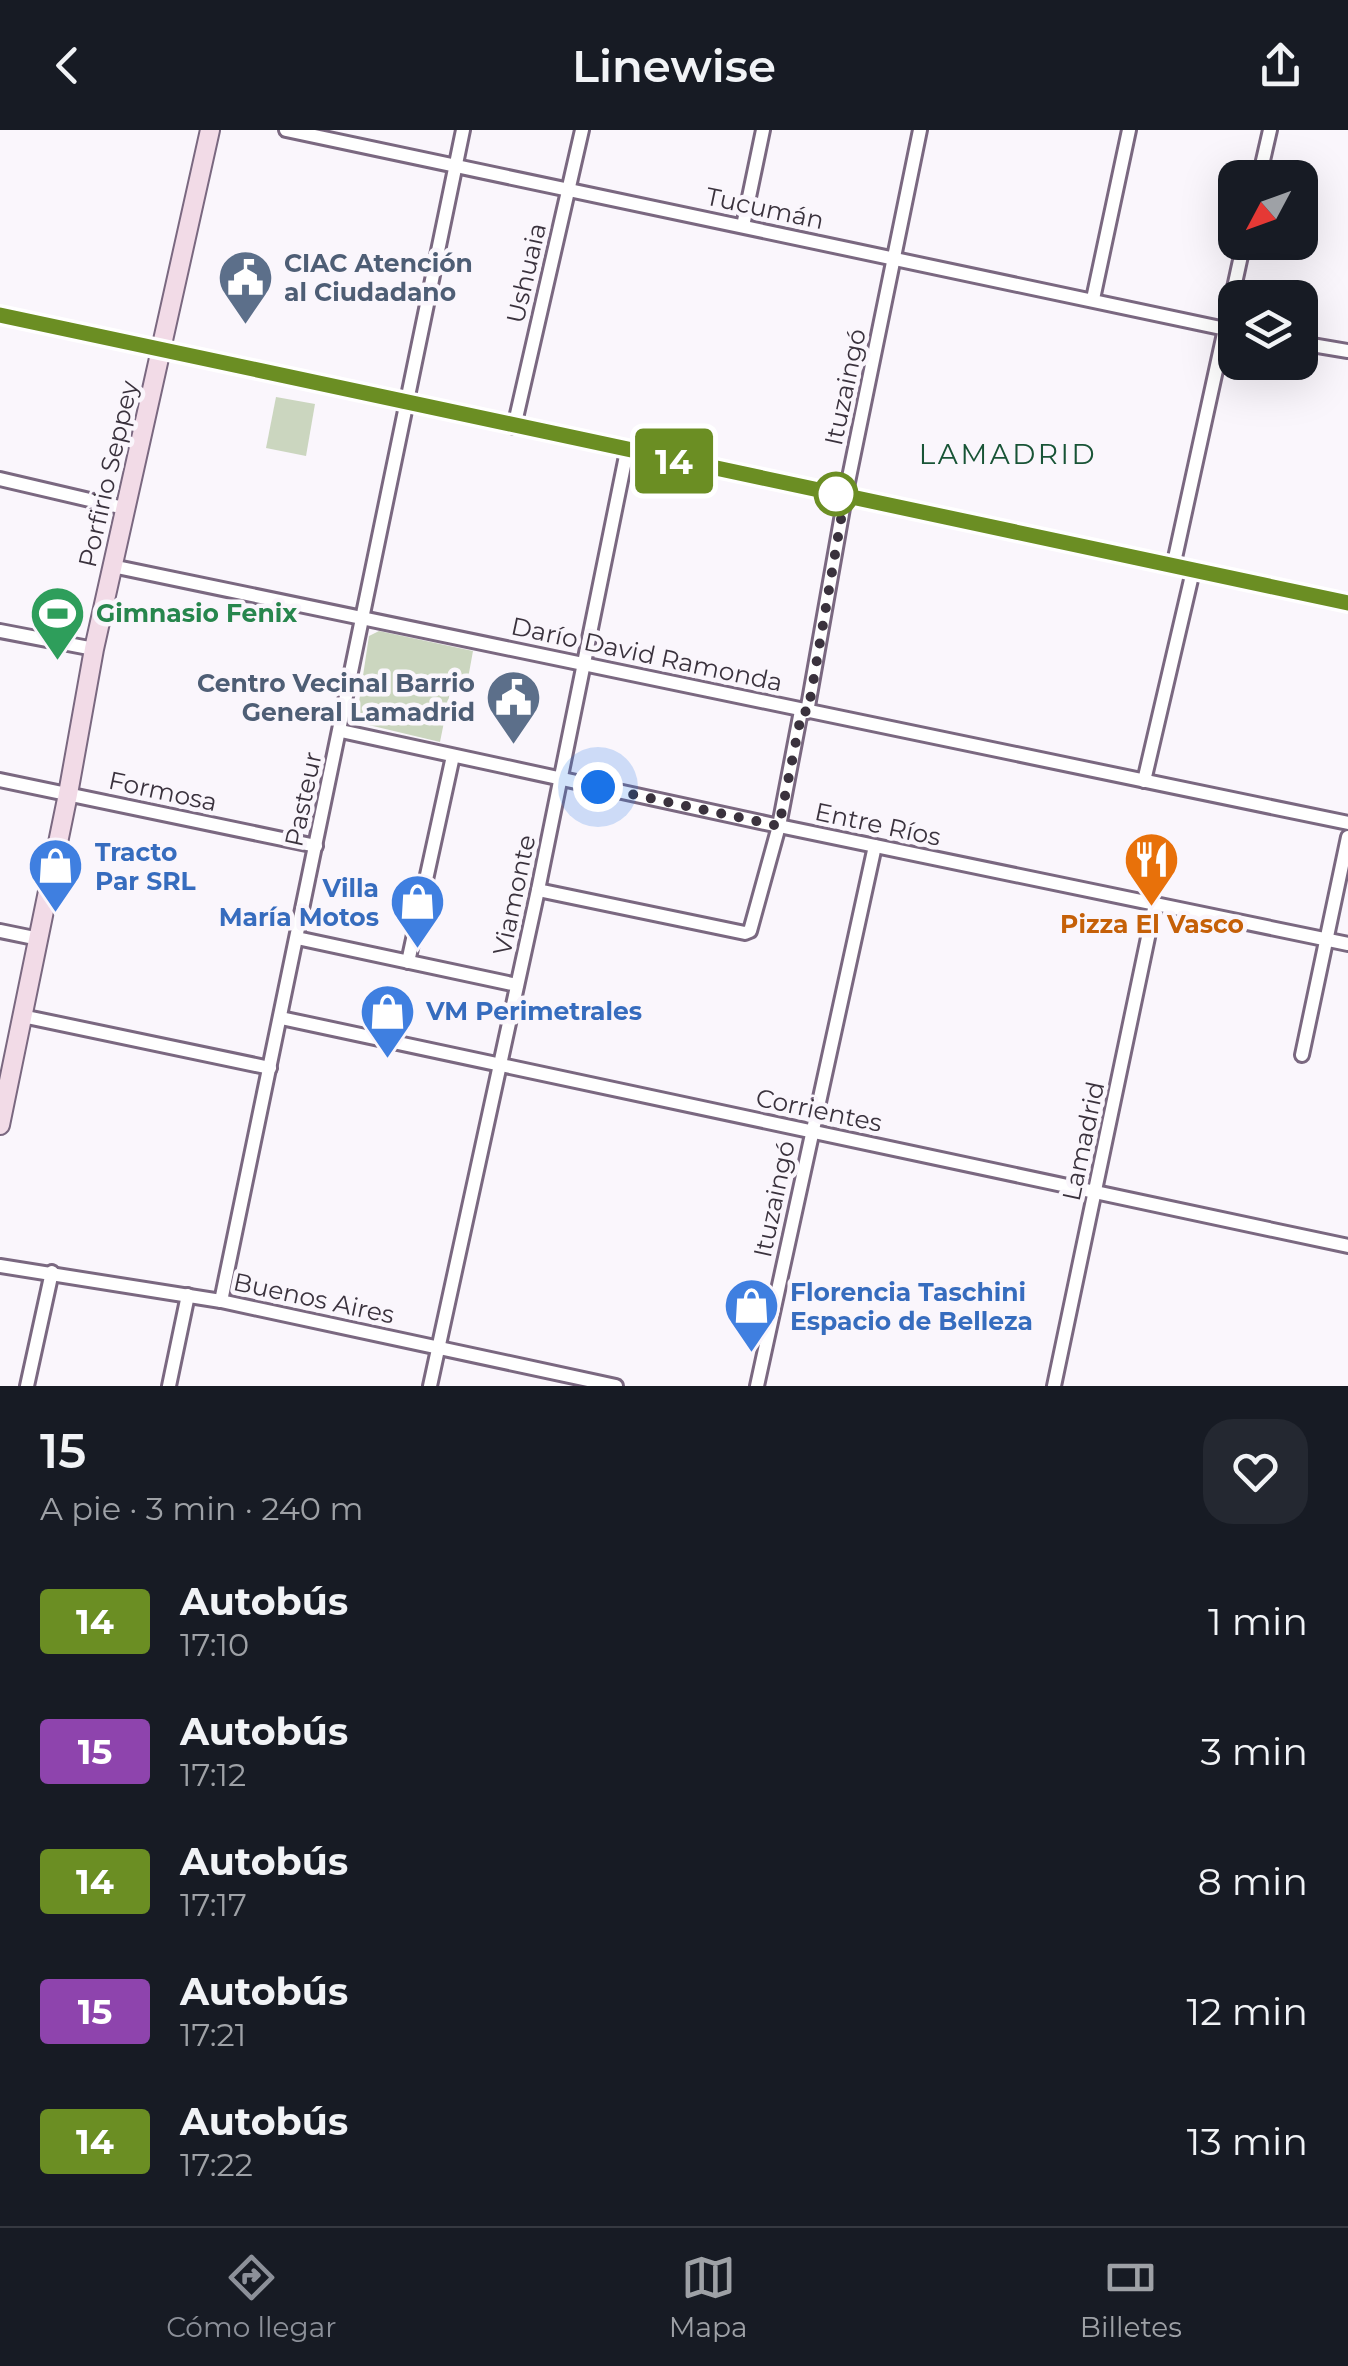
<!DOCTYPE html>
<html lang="es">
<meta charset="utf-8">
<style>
:root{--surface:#171b24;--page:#242831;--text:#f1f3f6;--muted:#9ea1a6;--line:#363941;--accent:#8c9099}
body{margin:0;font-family:Montserrat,sans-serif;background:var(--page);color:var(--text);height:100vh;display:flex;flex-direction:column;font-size:38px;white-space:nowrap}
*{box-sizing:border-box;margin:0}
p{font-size:32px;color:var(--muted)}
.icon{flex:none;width:55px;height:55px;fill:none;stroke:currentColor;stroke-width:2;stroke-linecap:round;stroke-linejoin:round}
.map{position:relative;height:1256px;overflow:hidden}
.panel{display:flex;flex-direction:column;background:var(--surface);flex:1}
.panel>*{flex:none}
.badge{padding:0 20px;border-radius:8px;font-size:35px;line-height:65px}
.needle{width:65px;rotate:229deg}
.buttons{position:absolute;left:1218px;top:30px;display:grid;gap:20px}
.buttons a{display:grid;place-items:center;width:100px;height:100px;border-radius:20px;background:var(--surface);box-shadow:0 10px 40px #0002;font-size:50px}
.you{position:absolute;width:50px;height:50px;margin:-25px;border:8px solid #fff;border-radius:50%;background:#1a73e8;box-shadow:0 0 0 15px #1a73e833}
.map>.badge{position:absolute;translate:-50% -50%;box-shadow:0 0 0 5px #fff}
.round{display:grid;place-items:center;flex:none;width:105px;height:105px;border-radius:30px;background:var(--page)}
.overview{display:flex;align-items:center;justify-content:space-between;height:170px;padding:0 40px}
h1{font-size:48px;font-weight:600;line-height:75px}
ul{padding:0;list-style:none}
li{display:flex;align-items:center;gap:30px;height:130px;padding:0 40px}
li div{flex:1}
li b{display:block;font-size:38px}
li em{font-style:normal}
li .badge{min-width:110px;font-weight:700;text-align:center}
header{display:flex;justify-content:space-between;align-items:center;height:130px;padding:0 40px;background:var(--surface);font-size:45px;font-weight:600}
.tab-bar{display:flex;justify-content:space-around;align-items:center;height:140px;border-top:2px solid var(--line);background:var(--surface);font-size:28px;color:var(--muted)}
.tab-bar a{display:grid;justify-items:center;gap:5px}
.tab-bar .current{color:var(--accent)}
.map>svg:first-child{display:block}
.green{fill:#cbd6bf}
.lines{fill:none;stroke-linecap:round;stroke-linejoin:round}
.minor-casing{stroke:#7a6880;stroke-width:18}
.secondary-casing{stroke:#7a6880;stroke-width:22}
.minor{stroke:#fff;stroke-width:12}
.secondary{stroke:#f2dbe7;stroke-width:18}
.line-casing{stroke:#fff;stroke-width:22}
.line{stroke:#6b8e23;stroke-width:15}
.walk{stroke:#3a323d;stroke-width:10;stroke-dasharray:0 18}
.stop-dot{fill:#fff;stroke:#6b8e23;stroke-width:5}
.labels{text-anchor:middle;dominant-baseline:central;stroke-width:9;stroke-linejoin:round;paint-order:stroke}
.street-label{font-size:25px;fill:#3a323d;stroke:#faf6fc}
.service-label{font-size:25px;font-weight:bold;fill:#4e5e75;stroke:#faf6fc;text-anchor:start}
.leisure-label{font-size:25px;font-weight:bold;fill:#27864d;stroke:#faf6fc;text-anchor:start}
.shop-label{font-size:25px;font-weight:bold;fill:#366cbe;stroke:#faf6fc;text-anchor:start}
.food-label{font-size:25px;font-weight:bold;fill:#c56008;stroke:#faf6fc}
.neighbourhood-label{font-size:28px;letter-spacing:2.5px;fill:#185436;stroke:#faf6fc}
</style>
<header><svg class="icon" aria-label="back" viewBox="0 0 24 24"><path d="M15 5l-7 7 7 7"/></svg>Linewise<svg class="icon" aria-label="share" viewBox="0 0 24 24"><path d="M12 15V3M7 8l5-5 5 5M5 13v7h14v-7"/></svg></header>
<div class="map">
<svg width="1348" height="1256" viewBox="0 0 1348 1256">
<rect width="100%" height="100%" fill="#faf6fc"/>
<g class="green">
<polygon points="276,267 315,274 306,326 266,318"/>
<polygon points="379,501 473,521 465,565 450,562 440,612 356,592 369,506"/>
</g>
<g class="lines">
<defs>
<g id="minor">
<polyline points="286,0 1235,201"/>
<polyline points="1259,48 1270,0"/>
<polyline points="743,96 763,0"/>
<polyline points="1093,169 1129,0"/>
<polyline points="0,185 1348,473"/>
<polyline points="1300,213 1348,221"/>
<polyline points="514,297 582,0"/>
<polyline points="0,349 124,378"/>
<polyline points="112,436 1348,693"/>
<polyline points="1173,437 1244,112"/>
<polyline points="0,501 94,519"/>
<polyline points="807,582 845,367 920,0"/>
<polyline points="341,601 779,696 1348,814"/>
<polyline points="0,650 316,716"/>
<polyline points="1144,651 1193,441"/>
<polyline points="538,760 745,803 750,801 779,696 801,581"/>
<polyline points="0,801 39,809"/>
<polyline points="297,808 517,855"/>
<polyline points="408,832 453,626"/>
<polyline points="22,886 270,938"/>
<polyline points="281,888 1348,1116"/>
<polyline points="1302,925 1348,707"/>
<polyline points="0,1136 221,1171 616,1256"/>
<polyline points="221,1171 463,0"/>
<polyline points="27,1256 52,1142"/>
<polyline points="169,1256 188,1165"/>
<polyline points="430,1256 538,760 627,321"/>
<polyline points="757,1256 875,716"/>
<polyline points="1054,1256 1155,774"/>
</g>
<polyline id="secondary" points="0,995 68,664 94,519 210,0"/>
</defs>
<use href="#minor" class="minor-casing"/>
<use href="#secondary" class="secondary-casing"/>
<use href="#minor" class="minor"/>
<use href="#secondary" class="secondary"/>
</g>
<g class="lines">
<defs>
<polyline id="line" points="0,185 1348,473"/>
</defs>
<use href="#line" class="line-casing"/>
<use href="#line" class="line"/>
<polyline class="walk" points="598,657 779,696 802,581 808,582 845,366 836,364"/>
</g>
<defs>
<symbol id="civic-pin" viewBox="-11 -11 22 30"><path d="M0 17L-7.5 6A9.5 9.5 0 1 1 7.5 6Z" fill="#5c6f8a" stroke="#faf6fc"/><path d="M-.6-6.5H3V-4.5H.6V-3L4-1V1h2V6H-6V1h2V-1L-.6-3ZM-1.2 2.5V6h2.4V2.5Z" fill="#fff"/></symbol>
<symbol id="stadium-pin" viewBox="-11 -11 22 30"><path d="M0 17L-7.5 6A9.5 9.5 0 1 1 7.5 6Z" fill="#2e9e5b" stroke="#faf6fc"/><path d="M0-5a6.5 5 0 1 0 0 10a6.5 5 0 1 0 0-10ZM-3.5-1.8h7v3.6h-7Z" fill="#fff"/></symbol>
<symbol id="restaurant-pin" viewBox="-11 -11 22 30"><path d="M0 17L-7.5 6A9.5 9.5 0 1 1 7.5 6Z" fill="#e8710a" stroke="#faf6fc"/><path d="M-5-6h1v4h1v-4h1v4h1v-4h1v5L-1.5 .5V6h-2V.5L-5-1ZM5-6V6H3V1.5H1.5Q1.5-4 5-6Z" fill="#fff"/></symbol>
<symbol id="shop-pin" viewBox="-11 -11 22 30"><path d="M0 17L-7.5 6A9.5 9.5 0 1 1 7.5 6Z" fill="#3f7fe0" stroke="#faf6fc"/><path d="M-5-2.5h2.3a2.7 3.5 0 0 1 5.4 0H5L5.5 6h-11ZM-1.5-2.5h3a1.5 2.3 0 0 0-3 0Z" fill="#fff"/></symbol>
</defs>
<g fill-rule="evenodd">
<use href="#civic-pin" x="214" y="116" width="63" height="86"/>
<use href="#stadium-pin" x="26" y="452" width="63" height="86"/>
<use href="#civic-pin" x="482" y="536" width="63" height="86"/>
<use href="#restaurant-pin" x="1120" y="698" width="63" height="86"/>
<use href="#shop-pin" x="24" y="704" width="63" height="86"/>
<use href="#shop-pin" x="386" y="740" width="63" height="86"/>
<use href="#shop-pin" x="356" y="850" width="63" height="86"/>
<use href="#shop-pin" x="720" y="1144" width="63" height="86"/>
</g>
<circle class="stop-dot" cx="836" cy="364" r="20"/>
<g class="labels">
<g class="street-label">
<text transform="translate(765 78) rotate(12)">Tucumán</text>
<text transform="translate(526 143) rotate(-77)">Ushuaia</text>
<text transform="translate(845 257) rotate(-78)">Ituzaingó</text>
<text transform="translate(108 344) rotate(-77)">Porfirio Seppey</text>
<text transform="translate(647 524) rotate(12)">Darío David Ramonda</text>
<text transform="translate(163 661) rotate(12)">Formosa</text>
<text transform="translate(303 669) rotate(-78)">Pasteur</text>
<text transform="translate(878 694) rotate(12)">Entre Ríos</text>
<text transform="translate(514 765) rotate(-78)">Viamonte</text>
<text transform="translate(819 980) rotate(12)">Corrientes</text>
<text transform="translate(1083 1011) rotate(-78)">Lamadrid</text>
<text transform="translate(774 1069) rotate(-78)">Ituzaingó</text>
<text transform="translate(314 1168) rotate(12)">Buenos Aires</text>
</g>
<g class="service-label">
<text x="284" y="133">CIAC Atención<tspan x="284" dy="29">al Ciudadano</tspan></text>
<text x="475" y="553" text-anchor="end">Centro Vecinal Barrio<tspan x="475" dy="29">General Lamadrid</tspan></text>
</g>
<g class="leisure-label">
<text x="96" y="483">Gimnasio Fenix</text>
</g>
<g class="shop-label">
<text x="95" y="722">Tracto<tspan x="95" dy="29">Par SRL</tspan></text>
<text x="379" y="758" text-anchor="end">Villa<tspan x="379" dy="29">María Motos</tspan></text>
<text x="426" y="881">VM Perimetrales</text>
<text x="790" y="1162">Florencia Taschini<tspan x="790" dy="29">Espacio de Belleza</tspan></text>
</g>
<g class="food-label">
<text x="1152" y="794">Pizza El Vasco</text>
</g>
<g class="neighbourhood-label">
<text x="1008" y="324">LAMADRID</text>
</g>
</g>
</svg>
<div class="buttons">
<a><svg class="needle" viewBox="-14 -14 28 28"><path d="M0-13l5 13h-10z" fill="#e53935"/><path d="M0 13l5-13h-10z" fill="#9ea1a6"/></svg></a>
<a><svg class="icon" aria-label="layers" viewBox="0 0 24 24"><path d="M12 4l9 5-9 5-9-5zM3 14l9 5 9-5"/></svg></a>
</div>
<div class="you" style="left:598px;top:657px"></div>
<b class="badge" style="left:674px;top:331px;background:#6b8e23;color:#fff">14</b>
</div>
<section class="panel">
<div class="overview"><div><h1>15</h1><p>A pie · 3 min · 240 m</p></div><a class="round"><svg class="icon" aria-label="heart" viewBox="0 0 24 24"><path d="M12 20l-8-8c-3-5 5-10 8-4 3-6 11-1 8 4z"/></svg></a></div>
<ul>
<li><span class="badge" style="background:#6b8e23;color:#fff">14</span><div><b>Autobús</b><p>17:10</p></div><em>1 min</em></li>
<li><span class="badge" style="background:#8e44ad;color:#fff">15</span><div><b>Autobús</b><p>17:12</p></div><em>3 min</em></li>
<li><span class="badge" style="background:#6b8e23;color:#fff">14</span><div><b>Autobús</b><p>17:17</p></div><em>8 min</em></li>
<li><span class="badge" style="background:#8e44ad;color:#fff">15</span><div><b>Autobús</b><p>17:21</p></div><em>12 min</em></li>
<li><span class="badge" style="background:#6b8e23;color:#fff">14</span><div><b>Autobús</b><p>17:22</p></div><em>13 min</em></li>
</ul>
</section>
<nav class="tab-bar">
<a class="current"><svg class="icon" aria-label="directions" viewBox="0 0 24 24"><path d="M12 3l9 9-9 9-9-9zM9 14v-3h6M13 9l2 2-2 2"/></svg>Cómo llegar</a>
<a><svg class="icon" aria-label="map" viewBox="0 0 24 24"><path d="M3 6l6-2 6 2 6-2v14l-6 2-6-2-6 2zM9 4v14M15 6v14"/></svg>Mapa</a>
<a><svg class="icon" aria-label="tickets" viewBox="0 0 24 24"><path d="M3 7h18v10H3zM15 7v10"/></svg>Billetes</a>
</nav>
